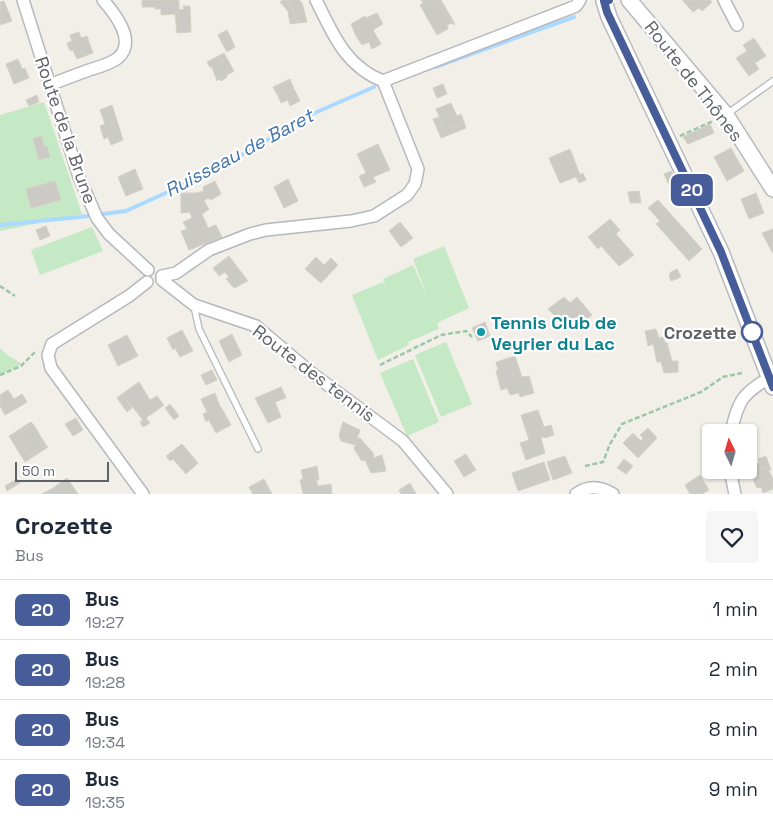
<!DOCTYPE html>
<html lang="fr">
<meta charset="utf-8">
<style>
:root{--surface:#fff;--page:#f6f6f7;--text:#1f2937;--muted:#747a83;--line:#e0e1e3}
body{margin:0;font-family:"Space Grotesk",sans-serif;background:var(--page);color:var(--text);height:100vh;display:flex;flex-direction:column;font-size:19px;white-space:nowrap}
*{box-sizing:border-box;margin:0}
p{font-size:16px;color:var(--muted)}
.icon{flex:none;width:28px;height:28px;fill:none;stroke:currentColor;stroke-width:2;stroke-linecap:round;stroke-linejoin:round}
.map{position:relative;height:494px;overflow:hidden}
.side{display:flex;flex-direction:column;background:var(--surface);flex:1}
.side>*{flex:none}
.badge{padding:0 10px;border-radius:8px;font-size:18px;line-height:32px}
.needle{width:32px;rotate:355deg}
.fabs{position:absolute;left:702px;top:424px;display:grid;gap:10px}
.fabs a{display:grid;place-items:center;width:55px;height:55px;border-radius:5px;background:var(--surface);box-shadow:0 1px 4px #0004;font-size:25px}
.scale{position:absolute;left:15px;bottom:12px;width:94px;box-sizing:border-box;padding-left:5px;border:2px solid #5f6368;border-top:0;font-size:14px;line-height:18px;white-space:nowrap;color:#5f6368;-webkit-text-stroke:4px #fff;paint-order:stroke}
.map>.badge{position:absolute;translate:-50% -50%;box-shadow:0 0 0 2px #fff}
.round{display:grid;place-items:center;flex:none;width:52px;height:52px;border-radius:5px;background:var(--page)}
.head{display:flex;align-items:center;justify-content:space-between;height:85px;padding:0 15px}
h1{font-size:24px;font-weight:800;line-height:38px}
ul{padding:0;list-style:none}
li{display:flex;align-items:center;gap:15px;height:60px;padding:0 15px;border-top:1px solid var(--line)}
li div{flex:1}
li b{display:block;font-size:19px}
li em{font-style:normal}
li .badge{min-width:55px;font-weight:700;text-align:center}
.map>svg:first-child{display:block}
.green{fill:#c5e8c5}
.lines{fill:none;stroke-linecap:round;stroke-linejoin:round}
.stream{stroke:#aadaff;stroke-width:4}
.building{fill:#cccac5;stroke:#d6d1c6}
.lane-casing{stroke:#b5b8bc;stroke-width:8}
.street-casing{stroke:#b5b8bc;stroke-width:14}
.secondary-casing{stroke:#b6babf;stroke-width:18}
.path{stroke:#9cc7a9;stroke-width:2.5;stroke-dasharray:5 2.5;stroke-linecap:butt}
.lane{stroke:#fff;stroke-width:5.5}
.street{stroke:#fff;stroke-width:11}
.secondary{stroke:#fff;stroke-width:15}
.line-casing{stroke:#fff;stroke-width:11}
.line{stroke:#475d99;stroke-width:8}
.culture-dot{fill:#0f9aa8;stroke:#fff;stroke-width:2}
.stop-dot{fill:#fff;stroke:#475d99;stroke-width:2.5}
.labels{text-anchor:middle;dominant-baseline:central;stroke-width:4.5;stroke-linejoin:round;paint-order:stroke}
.street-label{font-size:18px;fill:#5f6368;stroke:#fff}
.culture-label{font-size:18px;font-weight:bold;fill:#0d838f;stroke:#fff;text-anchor:start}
.stop-label{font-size:18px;font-weight:bold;fill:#5f6368;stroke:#fff;text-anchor:end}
.water-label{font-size:19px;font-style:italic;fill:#4174aa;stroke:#fff}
</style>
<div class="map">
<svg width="773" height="494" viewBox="0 0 773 494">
<rect width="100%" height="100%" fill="#f1efe8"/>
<g class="green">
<polygon points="44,102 82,214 0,231 0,115"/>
<polygon points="92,227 103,251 40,275 31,250"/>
<polygon points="444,246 469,308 437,323 439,329 408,342 409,345 378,360 352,295 383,282 387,292 383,279 413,265 429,301 413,259"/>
<polygon points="446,342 472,404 441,417 415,355"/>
<polygon points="0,348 6,354 22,364 0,375"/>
<polygon points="413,359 439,422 407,436 380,373"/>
</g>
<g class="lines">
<g class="stream">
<polyline points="435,67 574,17"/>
<polyline points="103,214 126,211 214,171 310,115 374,87"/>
<polyline points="0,225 89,216"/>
</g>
</g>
<g class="building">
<polygon points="142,0 179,0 179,10 184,9 183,6 190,6 191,32 177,33 175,14 161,15 161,9 155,9 155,7 142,7"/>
<polygon points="283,0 288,0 298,23 290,24 288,11 280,2"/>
<polygon points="288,0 299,0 302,3 307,22 298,23"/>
<polygon points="421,0 441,0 455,24 454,25 452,23 447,25 448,29 437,35 420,5 423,3"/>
<polygon points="682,0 710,0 712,2 702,11 699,8 693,12"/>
<polygon points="4,1 12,21 0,25 0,2"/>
<polygon points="377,13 383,24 373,30 381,44 372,49 369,42 362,45 356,36 351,24 365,16 366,18"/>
<polygon points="227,30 231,38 222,43 218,35"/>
<polygon points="79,32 81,38 87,36 93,53 77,59 73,50 70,51 67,43 72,41 70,35"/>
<polygon points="231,38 235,47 227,52 222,43"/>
<polygon points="754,38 766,56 755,63 759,69 749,76 736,58 747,51 743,45"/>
<polygon points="224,53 234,71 227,75 226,78 221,81 219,79 217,81 212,67 210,67 207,62"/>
<polygon points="18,59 22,69 25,68 29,78 14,84 6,64"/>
<polygon points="290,79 294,89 278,96 273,87"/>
<polygon points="443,84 447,94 437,98 433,88"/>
<polygon points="294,89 300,101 290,106 288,100 281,103 278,96"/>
<polygon points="37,95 39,102 29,106 26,100"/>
<polygon points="451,103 457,116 461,114 464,122 445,130 436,109"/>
<polygon points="112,105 123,140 111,145 108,137 104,139 100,126 105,124 100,110"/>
<polygon points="439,117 445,130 464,122 466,128 441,138 433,119"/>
<polygon points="710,124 714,133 688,144 683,137"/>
<polygon points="42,136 44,146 47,146 50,157 39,160 33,139"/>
<polygon points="378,144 390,170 373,177 376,182 364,187 359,176 366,173 357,154"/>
<polygon points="731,148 744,171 727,181 714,157"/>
<polygon points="570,149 580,175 583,173 586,180 579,183 576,177 560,183 549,158"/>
<polygon points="135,169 143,189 126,196 118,177"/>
<polygon points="671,171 676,182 669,185 664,174"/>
<polygon points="288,179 298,201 284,208 274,187"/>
<polygon points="55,181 61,200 31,208 26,189"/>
<polygon points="215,181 221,194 211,200 208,198 204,201 209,209 202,214 208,228 216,225 222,237 189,250 181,231 187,229 183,222 192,218 190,212 181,213 181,193 196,193 204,191 203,187"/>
<polygon points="639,191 641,203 630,203 628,192"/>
<polygon points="756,193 764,213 749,219 741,199"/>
<polygon points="658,200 702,249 689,261 656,224 660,221 648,208"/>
<polygon points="610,219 620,230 616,234 634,255 619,266 601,246 598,249 588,237"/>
<polygon points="400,222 413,238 401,247 389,231"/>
<polygon points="46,226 50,236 40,240 36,230"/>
<polygon points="773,229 773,252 772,252 762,233"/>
<polygon points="229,256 248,281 234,288 226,279 229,277 225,272 219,276 213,268"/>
<polygon points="316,257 324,265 331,258 338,265 321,283 305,269"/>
<polygon points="677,269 681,277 671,281 669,275 671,272"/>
<polygon points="564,297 570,303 577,297 592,315 570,331 559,315 556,317 548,309"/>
<polygon points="485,322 490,336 478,341 472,328"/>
<polygon points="656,329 659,338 664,337 665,343 667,343 672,361 678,361 678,372 664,373 661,362 657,362 653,344 648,346 645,331"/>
<polygon points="182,330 193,351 180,357 175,348 173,350 167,338"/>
<polygon points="232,334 242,355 229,362 219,341"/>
<polygon points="127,335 138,356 118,366 108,345"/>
<polygon points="515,356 522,377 529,376 534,393 520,397 519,393 510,395 507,388 501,390 496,371 498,370 496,362"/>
<polygon points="212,370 217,380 206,385 201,375"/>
<polygon points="139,382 150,400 157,396 164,405 146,418 150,423 143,427 140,422 143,420 122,394"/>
<polygon points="281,387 286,398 275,402 281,417 268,423 255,398"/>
<polygon points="8,390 19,407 5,415 0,406 0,395"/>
<polygon points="215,393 220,407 221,407 231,425 216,433 209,420 206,422 203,414 207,412 201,399"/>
<polygon points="22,394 27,402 19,407 14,399"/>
<polygon points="122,394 132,408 127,412 117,398"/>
<polygon points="170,404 179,416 174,420 165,408"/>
<polygon points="538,410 544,427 551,425 554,435 545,438 544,437 541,438 545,453 526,460 520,443 529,440 521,415"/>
<polygon points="76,418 83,430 73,436 65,424"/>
<polygon points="31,422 33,424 17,434 30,455 46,445 48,447 25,462 9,436"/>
<polygon points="343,422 360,430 355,445 341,441 339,435"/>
<polygon points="33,424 46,445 30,455 17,434"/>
<polygon points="648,428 657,438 638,458 623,443 633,433 641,441 643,438 640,435"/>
<polygon points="360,438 374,454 373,458 382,455 386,471 371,473 365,460 362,461 354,449 357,439"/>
<polygon points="182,444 198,463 186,474 173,459 170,461 166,456"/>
<polygon points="466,454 476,470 464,477 454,461"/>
<polygon points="565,456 572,473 553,480 547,462"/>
<polygon points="766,456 771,470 768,471 766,467 762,469 758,459"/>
<polygon points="624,459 633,466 626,474 617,468"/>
<polygon points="544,462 550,480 518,491 512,473"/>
<polygon points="759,463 762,469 766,467 768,471 769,471 773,479 773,489 763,493 761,487 757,488 749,470 749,467"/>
<polygon points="317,466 319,480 316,480 318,486 331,484 332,494 303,494 300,480 303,479 301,470"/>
<polygon points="700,475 709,490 702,494 690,494 685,485"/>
<polygon points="67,478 78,494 42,494 53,488"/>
<polygon points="17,479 20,483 7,491 5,486"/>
<polygon points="264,479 272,494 253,494 249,487"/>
<polygon points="410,483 416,494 401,494 399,490"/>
</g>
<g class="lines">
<defs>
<g id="lane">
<polyline points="727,114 773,81"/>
<polyline points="194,306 199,329 258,449"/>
</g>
<g id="street">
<polyline points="23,0 79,177 97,218 109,234 148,270"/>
<polyline points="724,0 737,25"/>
<polyline points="383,81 576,6 580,0"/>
<path d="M49,85C62,80 76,75 89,70C99,67 110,64 118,58C137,41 115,14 103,0"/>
<path d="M162,276L176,273L209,250L250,234L266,230L351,221L374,216L407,195L415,184L418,169L383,81C345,66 333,34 316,0"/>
<polyline points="162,280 194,305 256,326 309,371 403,441 447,494"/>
<path d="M731,432C738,401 742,394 769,378"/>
<polyline points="730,470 735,494"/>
<polyline points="143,494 51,368 48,355 52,344 129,296 147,282"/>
<path d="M576,494C588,485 600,486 613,494"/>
</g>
<g id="secondary">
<polyline points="629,0 726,115 773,189"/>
<polyline points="604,1 609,17 721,252 773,387"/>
</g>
</defs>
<use href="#lane" class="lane-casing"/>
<use href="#street" class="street-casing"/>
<use href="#secondary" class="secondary-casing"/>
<g class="path">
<polyline points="680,136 713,121"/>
<polyline points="0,286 15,296"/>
<polyline points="380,365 441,335 466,331 472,337"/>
<polyline points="0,375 21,366 35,352"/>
<polyline points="585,466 603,462 610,444 622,424 701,392 723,377 742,373"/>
</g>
<use href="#lane" class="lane"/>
<use href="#street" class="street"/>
<use href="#secondary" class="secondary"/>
</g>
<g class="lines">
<defs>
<polyline id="line" points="609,0 604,1 607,12 721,252 773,387"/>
</defs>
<use href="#line" class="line-casing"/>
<use href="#line" class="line"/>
</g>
<circle class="culture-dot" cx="481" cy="332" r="5"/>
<circle class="stop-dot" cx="752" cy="332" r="10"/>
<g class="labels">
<g class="street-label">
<text transform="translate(694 81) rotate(52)">Route de Thônes</text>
<text transform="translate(66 130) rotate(71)">Route de la Brune</text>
<text transform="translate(314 373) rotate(37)">Route des tennis</text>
</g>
<g class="culture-label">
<text x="491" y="322">Tennis Club de<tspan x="491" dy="21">Veyrier du Lac</tspan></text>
</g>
<g class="stop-label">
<text x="737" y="332">Crozette</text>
</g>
<g class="water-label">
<text transform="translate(239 153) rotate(-28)">Ruisseau de Baret</text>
</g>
</g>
</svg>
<div class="fabs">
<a><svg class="needle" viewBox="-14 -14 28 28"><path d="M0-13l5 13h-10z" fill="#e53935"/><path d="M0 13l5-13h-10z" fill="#747a83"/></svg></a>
</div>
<div class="scale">50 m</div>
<b class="badge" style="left:692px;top:190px;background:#475d99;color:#fff">20</b>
</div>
<section class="side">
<div class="head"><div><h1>Crozette</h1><p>Bus</p></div><a class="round"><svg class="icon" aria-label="heart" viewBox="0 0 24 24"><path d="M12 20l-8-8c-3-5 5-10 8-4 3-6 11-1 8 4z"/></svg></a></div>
<ul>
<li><span class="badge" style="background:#475d99;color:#fff">20</span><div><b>Bus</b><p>19:27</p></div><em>1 min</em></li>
<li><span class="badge" style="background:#475d99;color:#fff">20</span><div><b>Bus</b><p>19:28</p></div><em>2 min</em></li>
<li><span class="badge" style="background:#475d99;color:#fff">20</span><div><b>Bus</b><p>19:34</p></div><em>8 min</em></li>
<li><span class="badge" style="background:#475d99;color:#fff">20</span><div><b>Bus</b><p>19:35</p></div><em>9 min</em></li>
</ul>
</section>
